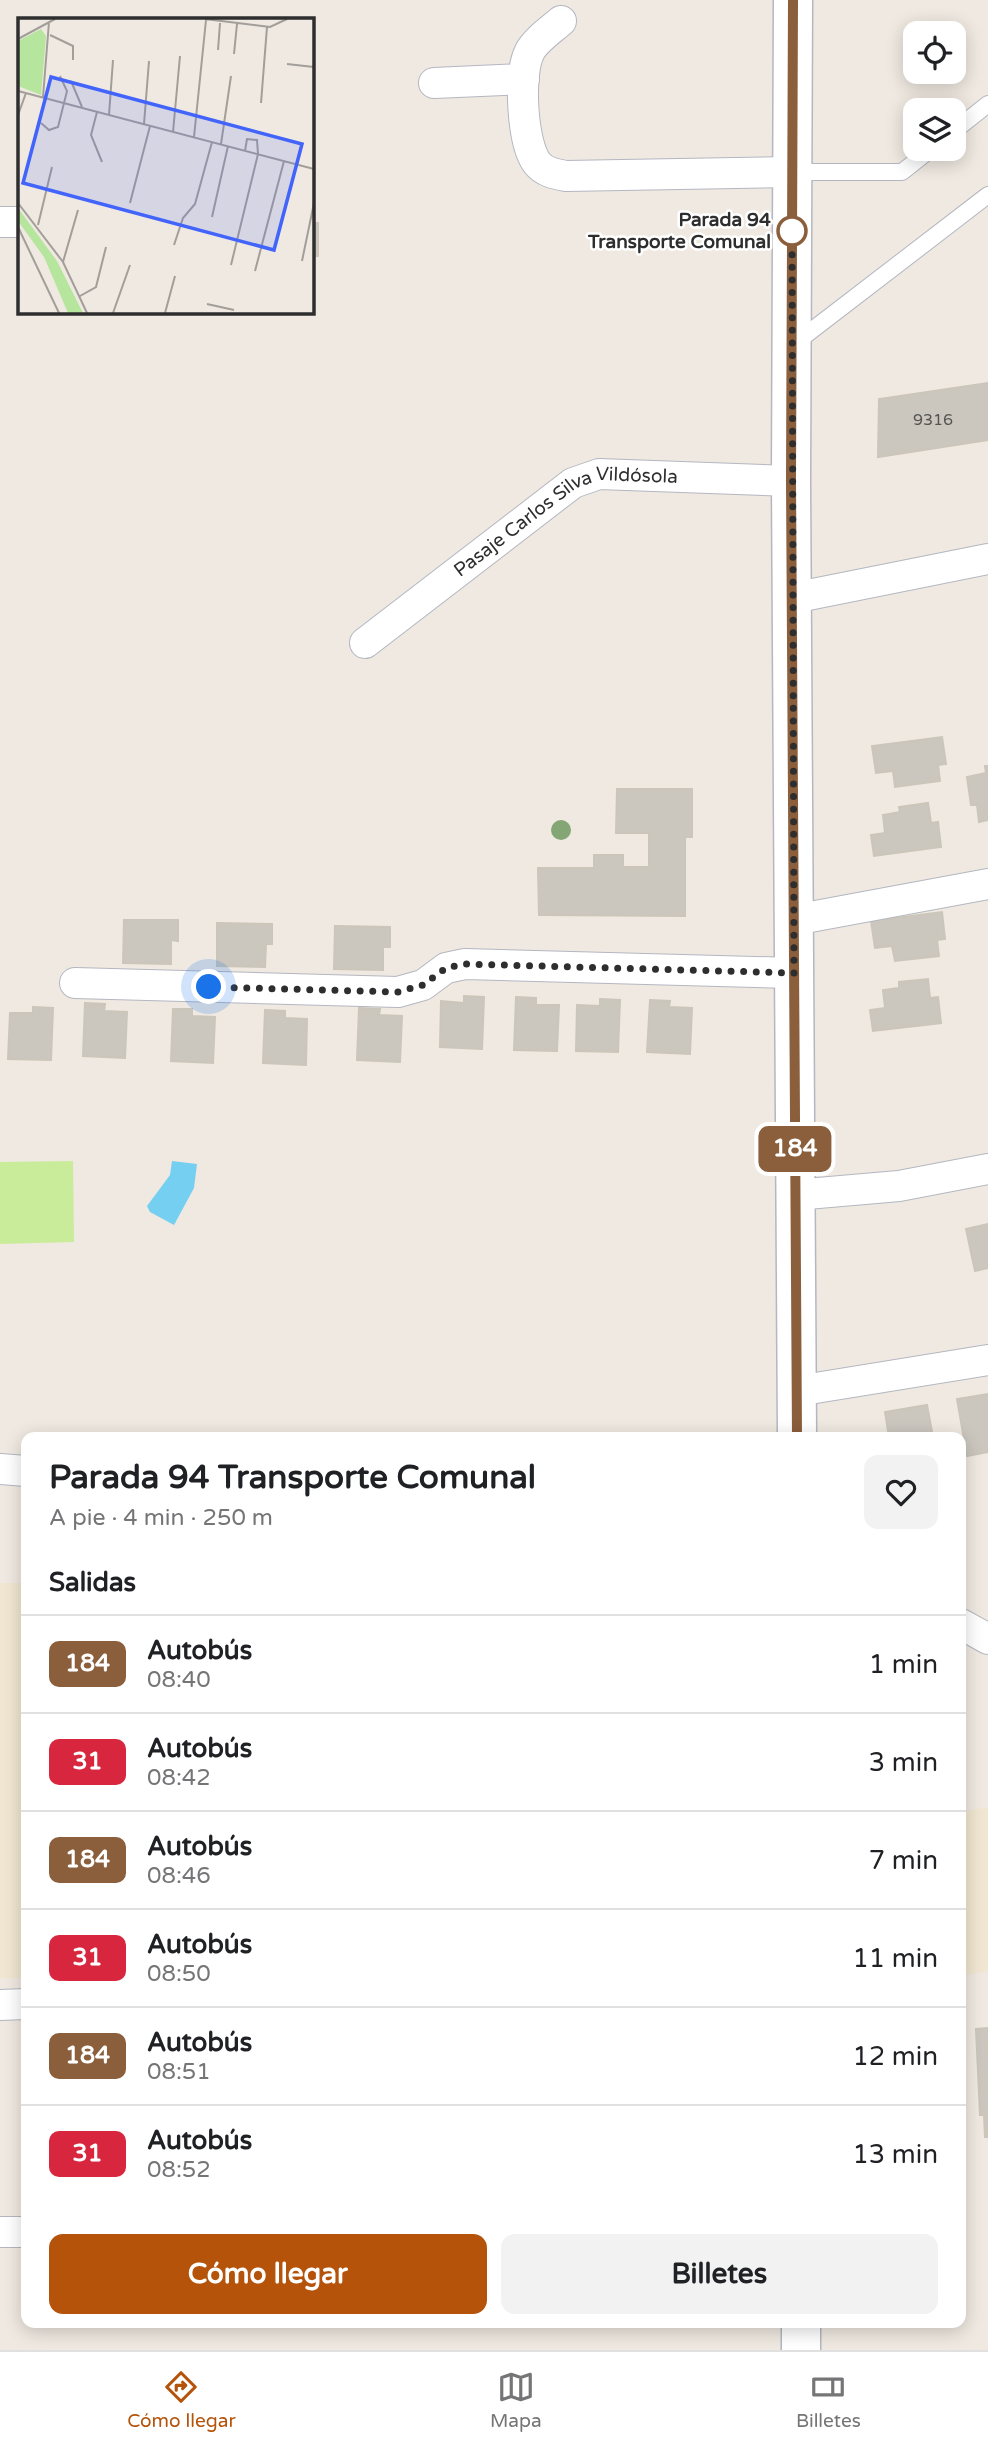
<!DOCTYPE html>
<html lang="es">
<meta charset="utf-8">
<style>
:root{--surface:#fff;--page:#f2f2f2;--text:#202124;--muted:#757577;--line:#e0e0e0;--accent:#b45309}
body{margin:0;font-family:"Varela Round",sans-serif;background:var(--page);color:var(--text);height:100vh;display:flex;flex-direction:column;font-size:26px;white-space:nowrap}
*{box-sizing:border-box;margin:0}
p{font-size:23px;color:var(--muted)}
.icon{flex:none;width:38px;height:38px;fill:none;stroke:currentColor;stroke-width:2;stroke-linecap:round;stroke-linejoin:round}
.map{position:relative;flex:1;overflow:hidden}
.panel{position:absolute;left:21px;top:1432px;width:945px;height:896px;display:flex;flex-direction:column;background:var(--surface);border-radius:14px;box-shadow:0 4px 18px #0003}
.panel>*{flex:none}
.badge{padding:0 14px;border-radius:10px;font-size:24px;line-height:46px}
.buttons{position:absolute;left:903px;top:21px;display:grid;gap:14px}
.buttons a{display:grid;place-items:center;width:63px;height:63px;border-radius:14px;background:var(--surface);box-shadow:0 4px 18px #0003;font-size:35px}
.you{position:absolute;width:35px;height:35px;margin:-18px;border:5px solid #fff;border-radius:50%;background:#1a73e8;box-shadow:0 0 0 10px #1a73e833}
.map>.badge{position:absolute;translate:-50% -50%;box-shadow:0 0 0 4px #fff}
h2{padding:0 28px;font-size:26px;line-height:63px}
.round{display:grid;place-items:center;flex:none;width:74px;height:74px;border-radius:14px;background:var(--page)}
.headline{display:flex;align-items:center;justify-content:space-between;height:119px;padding:0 28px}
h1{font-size:33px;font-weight:700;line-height:52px}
.cta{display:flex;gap:14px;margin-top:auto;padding:14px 28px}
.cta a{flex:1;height:80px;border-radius:14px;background:var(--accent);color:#fff;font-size:28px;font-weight:700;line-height:80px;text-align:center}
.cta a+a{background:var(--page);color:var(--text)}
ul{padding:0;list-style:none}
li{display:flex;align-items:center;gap:21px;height:98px;padding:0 28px;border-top:2px solid var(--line)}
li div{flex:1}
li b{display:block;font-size:26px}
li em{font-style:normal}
li .badge{min-width:77px;font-weight:700;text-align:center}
.dock{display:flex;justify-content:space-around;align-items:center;height:98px;border-top:2px solid var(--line);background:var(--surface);font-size:19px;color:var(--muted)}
.dock a{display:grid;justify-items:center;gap:4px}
.dock .selected{color:var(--accent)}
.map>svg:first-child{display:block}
.education{fill:#f0e6d1}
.pitch{fill:#c9ec9a}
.water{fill:#75cff0}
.building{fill:#cbc7bf;stroke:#cbc5ba;stroke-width:2}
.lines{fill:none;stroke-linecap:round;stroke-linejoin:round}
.lane-casing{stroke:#b4b7c1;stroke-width:18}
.street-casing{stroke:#b4b7c1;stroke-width:32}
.secondary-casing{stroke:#b4b7c1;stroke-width:41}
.lane{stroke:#fff;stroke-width:16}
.street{stroke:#fff;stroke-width:30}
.secondary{stroke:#fff;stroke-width:38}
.tree{fill:#84a574}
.line-casing{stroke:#fff;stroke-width:16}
.line{stroke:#8b5e3c;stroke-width:10}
.walk{stroke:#2e2e2e;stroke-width:7;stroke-dasharray:0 12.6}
.stop-dot{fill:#fff;stroke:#8b5e3c;stroke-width:3.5}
.labels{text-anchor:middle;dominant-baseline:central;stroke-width:5;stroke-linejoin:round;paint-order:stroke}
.number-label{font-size:16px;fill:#555452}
.stop-label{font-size:19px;font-weight:bold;fill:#2e2e2e;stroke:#fff;text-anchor:end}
.street-label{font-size:19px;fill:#2e2e2e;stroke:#fff}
.inset-road{fill:none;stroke:#a29e99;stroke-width:2}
.view{fill:#4264fb;fill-opacity:0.15;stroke:#4264fb;stroke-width:3.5}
.inset-edge{fill:none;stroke:#2e2e2e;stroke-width:3.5}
</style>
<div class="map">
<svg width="988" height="2350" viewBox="0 0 988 2350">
<rect width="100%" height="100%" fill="#efe9e1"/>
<g class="education">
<rect x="0" y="1583" width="26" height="395"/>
<polygon points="988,1807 988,1971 961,1976 961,1812"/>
</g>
<polygon class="pitch" points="73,1161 74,1242 0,1244 0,1162"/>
<polygon class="water" points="172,1161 197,1164 194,1188 174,1225 150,1212 147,1206 170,1175"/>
<g class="building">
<rect x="312" y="223" width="6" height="33"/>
<polygon points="988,383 988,440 878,457 879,399"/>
<polygon points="942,737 946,764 938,765 940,781 895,787 893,771 876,773 872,746"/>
<polygon points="985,766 988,766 988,820 979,822 977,805 971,805 967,777 986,773"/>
<polygon points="617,789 692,789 692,837 685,837 685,916 539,915 538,868 594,868 594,855 623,855 623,867 649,867 649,833 616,833"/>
<polygon points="928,803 931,823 938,822 941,847 874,856 871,835 885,833 883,815 900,812 899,807"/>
<polygon points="942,912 945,939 937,940 939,956 895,961 892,946 875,948 871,921"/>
<polygon points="124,920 178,920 178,941 171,940 171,964 123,963"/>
<polygon points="217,923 272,924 272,944 266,944 265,967 217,966"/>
<polygon points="335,926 390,927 390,947 383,947 383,970 334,969"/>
<polygon points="928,979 930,998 938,997 941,1023 873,1031 870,1010 885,1008 883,990 899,988 899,982"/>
<polygon points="464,996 484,997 482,1049 440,1047 441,1001 464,1003"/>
<polygon points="516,997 536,998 536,1005 559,1005 557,1051 514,1050"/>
<polygon points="600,999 620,1000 618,1052 576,1051 577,1005 600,1006"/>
<polygon points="650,1000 670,1001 669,1007 692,1008 690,1054 647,1052"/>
<polygon points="85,1003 105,1004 104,1011 127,1012 125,1058 83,1056"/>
<polygon points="33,1007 53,1008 51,1060 8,1059 10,1013 33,1013"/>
<polygon points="359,1008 380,1009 379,1015 402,1016 400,1062 357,1060"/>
<polygon points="173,1009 192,1009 192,1016 215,1017 213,1063 171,1061"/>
<polygon points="265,1010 285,1011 285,1018 307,1019 306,1065 263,1063"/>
<polygon points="988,1224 988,1268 975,1271 966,1229"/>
<polygon points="988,1394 988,1452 967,1456 957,1399"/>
<polygon points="927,1405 933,1437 889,1437 885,1412"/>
<polygon points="988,2028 988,2137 985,2137 984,2115 980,2115 976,2029"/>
</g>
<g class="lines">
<defs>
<g id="lane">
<polyline points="954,131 988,104"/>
<polyline points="792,172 902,172 931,149"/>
<polyline points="794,344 988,195"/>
</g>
<g id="street">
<path d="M561,21C552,29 536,40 530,51C518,73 522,143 537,163C544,172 555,174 566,176L792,172"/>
<polyline points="434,83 524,79"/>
<polyline points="0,222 19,222"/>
<polyline points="793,598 988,559"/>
<path id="s1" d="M365,643L573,483L599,474L791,481"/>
<polyline points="794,920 988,884"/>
<polyline points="75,983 398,992 423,985 446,968 465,964 794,973"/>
<polyline points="795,1195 899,1186 988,1169"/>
<polyline points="797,1391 988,1360"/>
<polyline points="0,1469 26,1471"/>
<polyline points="961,1624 988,1639"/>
<polyline points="0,2005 26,2004"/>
<polyline points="0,2232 26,2232"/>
</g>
<g id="secondary">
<polyline points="793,0 791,481 797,1437"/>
<polyline points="801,2322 801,2350"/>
</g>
</defs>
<use href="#lane" class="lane-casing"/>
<use href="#street" class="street-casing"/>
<use href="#secondary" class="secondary-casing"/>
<use href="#lane" class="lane"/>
<use href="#street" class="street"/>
<use href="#secondary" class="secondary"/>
</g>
<circle class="tree" cx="561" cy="830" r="10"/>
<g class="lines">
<defs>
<polyline id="line" points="793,0 791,481 797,1437"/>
</defs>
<use href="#line" class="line-casing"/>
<use href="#line" class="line"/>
<polyline class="walk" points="209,987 398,992 423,985 446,968 465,964 794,973 792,222 792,231"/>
</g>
<circle class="stop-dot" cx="792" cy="231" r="14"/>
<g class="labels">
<g class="number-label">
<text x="933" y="420">9316</text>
</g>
<g class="stop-label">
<text x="771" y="220">Parada 94<tspan x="771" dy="22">Transporte Comunal</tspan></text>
</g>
<g class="street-label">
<text stroke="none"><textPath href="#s1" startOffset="242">Pasaje Carlos Silva Vildósola</textPath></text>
</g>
</g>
<g transform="translate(18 18)">
<rect width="296" height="296" fill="#efe9e1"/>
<path d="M23,11L28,18L23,77L0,68V23ZM0,190L39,243L65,295H50L26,239L0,203Z" fill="#b6e59e"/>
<path class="inset-road" d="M187,1L252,9L269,1M32,17L55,28V42M0,21L37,1M200,32L202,5M216,36L219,6M269,46L296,49M53,63L64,89M0,73L296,151M25,79L31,4M243,85L249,9M79,94L73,117L84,144M0,97L8,75M91,97L95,42M23,105L31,112L40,109L49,73L42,58M126,106L131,43M155,114L162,38M176,119L188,2M203,126L213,58M0,185L45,244L69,295M112,185L132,108M194,199L210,128M20,207L34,149M0,209L41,295M156,227L165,200L177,186L194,124M284,243L296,185M45,244L60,192M213,247L240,136L239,122L229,121L227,133M237,253L266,143M62,278L78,269L88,229M189,286L216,292M95,295L112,247M147,295L157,258"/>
<path class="view" d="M33,59L284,126L256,232L5,165Z"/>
<rect width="296" height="296" class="inset-edge"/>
</g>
</svg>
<div class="buttons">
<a><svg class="icon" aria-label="locate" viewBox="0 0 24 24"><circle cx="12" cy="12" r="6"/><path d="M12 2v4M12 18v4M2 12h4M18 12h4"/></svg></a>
<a><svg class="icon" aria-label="layers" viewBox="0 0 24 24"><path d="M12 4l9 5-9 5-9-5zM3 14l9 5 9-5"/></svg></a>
</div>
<div class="you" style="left:209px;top:987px"></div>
<b class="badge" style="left:795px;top:1149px;background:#8b5e3c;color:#fff">184</b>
<section class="panel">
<div class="headline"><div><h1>Parada 94 Transporte Comunal</h1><p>A pie · 4 min · 250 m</p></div><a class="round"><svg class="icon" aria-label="heart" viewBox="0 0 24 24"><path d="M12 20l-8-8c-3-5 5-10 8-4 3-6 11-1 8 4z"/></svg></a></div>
<h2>Salidas</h2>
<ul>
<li><span class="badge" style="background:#8b5e3c;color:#fff">184</span><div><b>Autobús</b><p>08:40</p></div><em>1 min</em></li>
<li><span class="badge" style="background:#d7263d;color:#fff">31</span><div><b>Autobús</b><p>08:42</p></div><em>3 min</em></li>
<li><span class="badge" style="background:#8b5e3c;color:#fff">184</span><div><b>Autobús</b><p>08:46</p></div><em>7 min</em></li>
<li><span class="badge" style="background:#d7263d;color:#fff">31</span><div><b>Autobús</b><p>08:50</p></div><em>11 min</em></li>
<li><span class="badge" style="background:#8b5e3c;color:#fff">184</span><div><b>Autobús</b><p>08:51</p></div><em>12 min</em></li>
<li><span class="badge" style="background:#d7263d;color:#fff">31</span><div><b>Autobús</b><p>08:52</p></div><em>13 min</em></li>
</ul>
<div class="cta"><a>Cómo llegar</a><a>Billetes</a></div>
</section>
</div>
<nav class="dock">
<a class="selected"><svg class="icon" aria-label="directions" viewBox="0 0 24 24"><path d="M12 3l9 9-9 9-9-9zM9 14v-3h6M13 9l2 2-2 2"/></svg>Cómo llegar</a>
<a><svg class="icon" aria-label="map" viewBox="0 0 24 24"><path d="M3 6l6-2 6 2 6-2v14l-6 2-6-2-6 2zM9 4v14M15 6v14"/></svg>Mapa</a>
<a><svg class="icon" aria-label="tickets" viewBox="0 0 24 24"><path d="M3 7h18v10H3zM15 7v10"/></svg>Billetes</a>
</nav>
